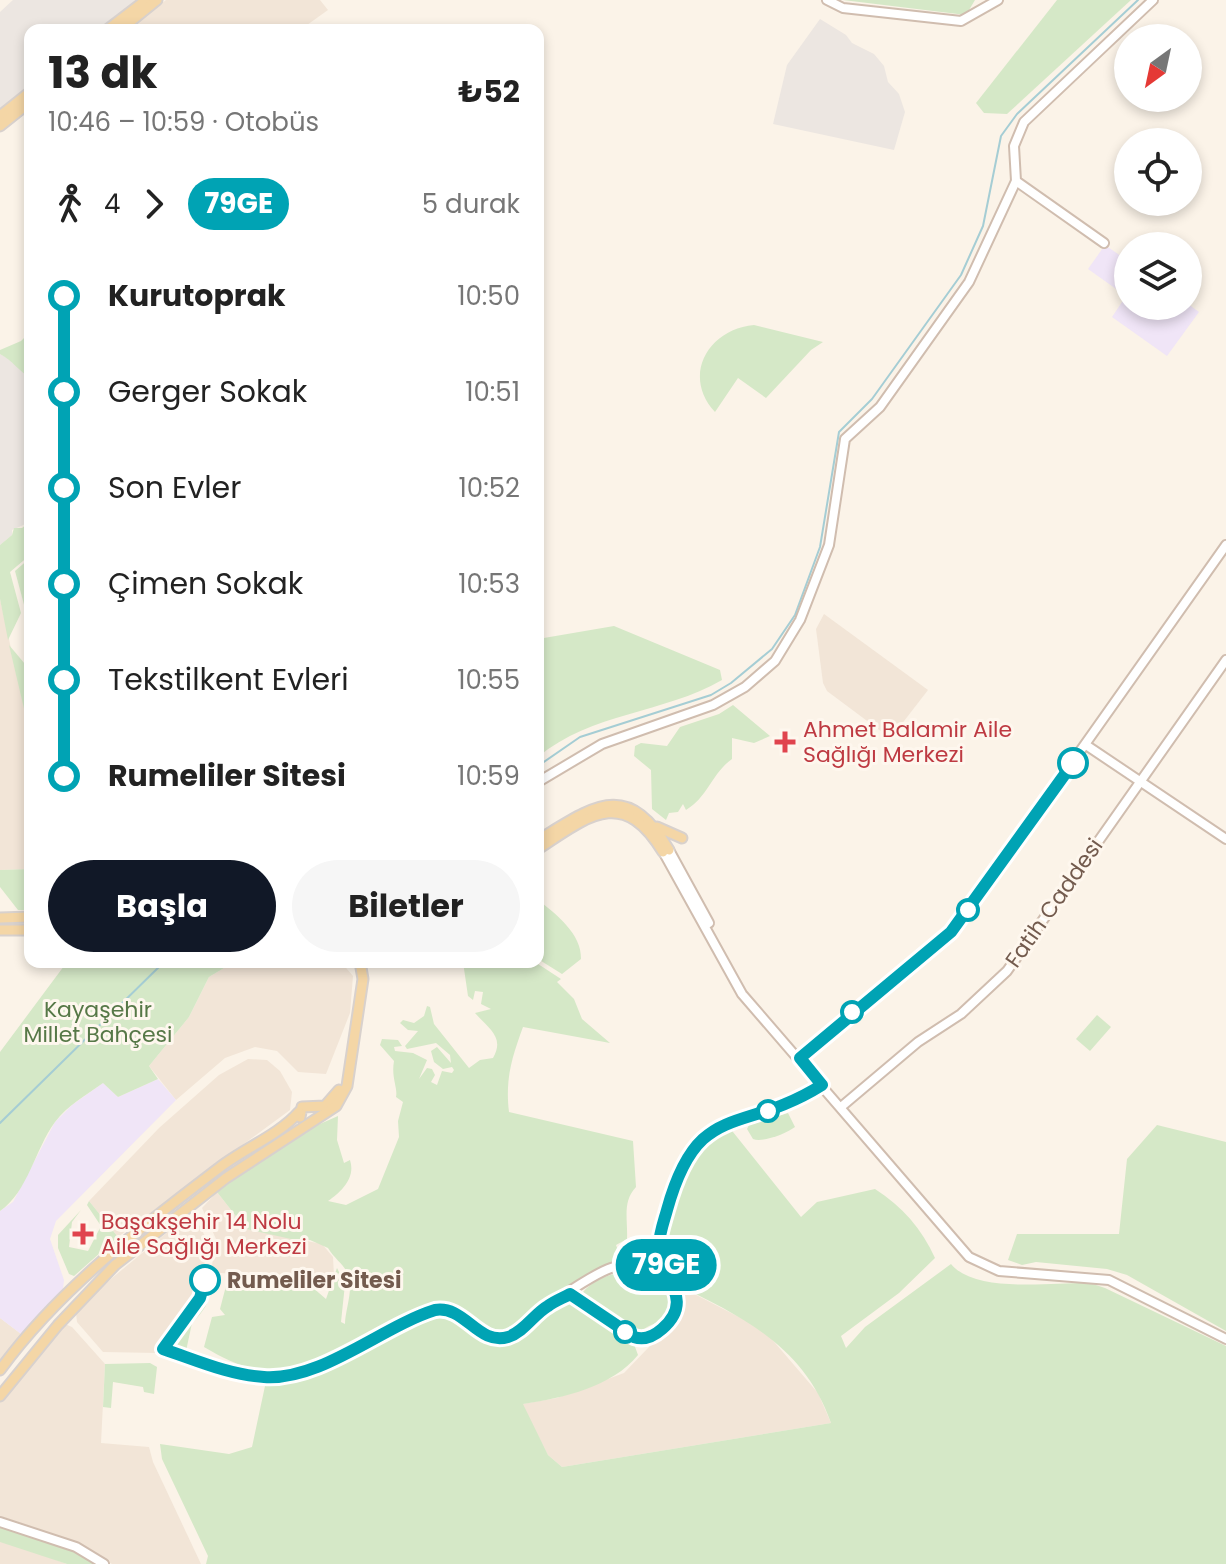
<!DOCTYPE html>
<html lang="tr">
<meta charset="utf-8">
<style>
:root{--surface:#fff;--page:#f6f6f6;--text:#222;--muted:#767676;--accent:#111827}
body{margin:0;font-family:Poppins,sans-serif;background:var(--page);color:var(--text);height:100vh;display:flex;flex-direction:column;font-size:30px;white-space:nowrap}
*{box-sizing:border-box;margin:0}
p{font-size:26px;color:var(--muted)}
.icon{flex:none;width:44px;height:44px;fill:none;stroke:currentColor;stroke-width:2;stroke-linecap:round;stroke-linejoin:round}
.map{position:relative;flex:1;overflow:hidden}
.drawer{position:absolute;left:24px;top:24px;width:520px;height:944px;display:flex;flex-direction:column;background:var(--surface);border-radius:16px;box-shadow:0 4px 12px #0003}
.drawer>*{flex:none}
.badge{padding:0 16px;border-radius:26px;font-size:28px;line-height:52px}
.needle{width:52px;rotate:213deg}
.tools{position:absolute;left:1114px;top:24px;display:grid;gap:16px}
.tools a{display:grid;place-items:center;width:88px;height:88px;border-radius:50%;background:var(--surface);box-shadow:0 4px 12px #0003;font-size:40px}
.map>.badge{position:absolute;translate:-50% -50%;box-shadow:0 0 0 4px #fff}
.legs{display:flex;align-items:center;gap:12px;height:88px;padding:0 24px;font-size:26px}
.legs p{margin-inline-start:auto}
.summary{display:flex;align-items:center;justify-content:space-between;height:136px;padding:0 24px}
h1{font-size:44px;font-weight:700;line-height:60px}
.button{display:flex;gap:16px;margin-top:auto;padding:16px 24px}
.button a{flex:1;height:92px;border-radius:48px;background:var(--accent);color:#fff;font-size:32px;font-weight:700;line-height:92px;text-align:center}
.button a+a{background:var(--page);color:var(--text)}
ul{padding:0 24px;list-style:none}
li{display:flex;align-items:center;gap:28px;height:96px;font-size:30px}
li i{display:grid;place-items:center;width:12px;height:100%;margin:0 10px;background:currentColor}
li i::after{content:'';width:20px;height:20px;margin:-10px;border:6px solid;border-radius:50%;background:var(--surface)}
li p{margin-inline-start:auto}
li:first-child i{background:linear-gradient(#0000 50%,currentColor 0)}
li:last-child i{background:linear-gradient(currentColor 50%,#0000 0)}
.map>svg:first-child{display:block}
.residential{fill:#f2e5d7}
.industrial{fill:#ece6e1}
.education{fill:#f0e5f7}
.green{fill:#d5e8c7}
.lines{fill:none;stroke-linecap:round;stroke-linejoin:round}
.stream{stroke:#a5cdd4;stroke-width:2}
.secondary-casing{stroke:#d0bdaf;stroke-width:12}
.primary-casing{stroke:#d8d1cd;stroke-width:13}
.secondary{stroke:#fff;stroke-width:8}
.primary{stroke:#f4d6a6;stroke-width:9}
.line-1-casing{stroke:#fff;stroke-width:18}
.line-1{stroke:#00a3b4;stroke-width:12}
.health-dot{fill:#e0444e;stroke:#fef7ee;stroke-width:3}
.stop-1-dot{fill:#fff;stroke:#00a3b4;stroke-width:4}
.labels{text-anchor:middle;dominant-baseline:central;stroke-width:6;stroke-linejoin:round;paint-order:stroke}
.health-label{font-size:22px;fill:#be3a42;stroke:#fef7ee;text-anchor:start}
.street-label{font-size:22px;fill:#735b4e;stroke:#fef7ee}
.park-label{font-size:22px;fill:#567847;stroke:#fef7ee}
.stop-label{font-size:22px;font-weight:bold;fill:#735b4e;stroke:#fef7ee;text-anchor:start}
</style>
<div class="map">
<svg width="1226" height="1564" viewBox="0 0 1226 1564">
<rect width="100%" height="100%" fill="#fbf3e8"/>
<g class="residential">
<polygon points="166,0 320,0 328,10 300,30 129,30"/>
<polygon points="0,599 30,734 30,869 0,870"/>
<polygon points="824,614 928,690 894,734 886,735 827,691 823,683 816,629"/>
<polygon points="234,962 341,962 353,976 350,1013 326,1074 298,1072 277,1051 255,1047 225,1058 176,1100 149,1066 189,1017 209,977"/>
<polygon points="248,1059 267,1060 280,1071 292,1092 290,1110 118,1237 89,1201 159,1128 219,1075"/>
<polygon points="217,1192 246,1229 322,1244 333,1257 334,1276 330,1276 328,1283 211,1272 216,1239 202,1208"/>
<polygon points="187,1216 196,1219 206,1238 206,1257 198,1293 157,1353 103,1352 77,1322 76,1313 100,1288"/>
<polygon points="677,1285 764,1330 818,1393 831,1423 562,1467 548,1455 522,1404 557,1398 624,1373 671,1324"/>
<polygon points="0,1318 21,1334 0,1361"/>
<polygon points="65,1324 72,1327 105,1364 101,1443 149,1447 153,1462 201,1564 112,1564 77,1542 0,1516 0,1400"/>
<polygon points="0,1542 7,1542 67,1564 0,1564"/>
</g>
<g class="industrial">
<polygon points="13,0 139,0 101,30 30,30 30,88 0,112 0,12"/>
<polygon points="820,19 846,35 852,43 874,54 884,66 888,82 899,94 905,112 894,150 773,124 787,65"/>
<polygon points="0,354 15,362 30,378 30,522 12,530 12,535 0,545"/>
</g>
<g class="education">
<polygon points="1105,245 1128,261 1128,306 1188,304 1199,312 1167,356 1112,317 1126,296 1088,269"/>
<polygon points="158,1079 176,1100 56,1221 50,1239 64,1280 63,1289 21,1334 0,1318 0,1211 13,1202 55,1122 72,1105 103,1083 118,1097"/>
</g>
<g class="green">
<polygon points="843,0 975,0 966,15"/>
<polygon points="1057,0 1131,0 1007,114 984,113 976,103"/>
<path d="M754,325L823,342L811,350L766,398L738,378L715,412C681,375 709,329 754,325Z"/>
<path d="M30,332V378C18,370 13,361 0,354V350L21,341Z"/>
<polygon points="30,522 30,555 10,572 21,613 8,640 0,599 0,545 12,535 14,528 22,528"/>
<polygon points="30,558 30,627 15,571"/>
<path d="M614,626L720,670L722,680C663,714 592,712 538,757V639Z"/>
<polygon points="9,645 30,670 30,734"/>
<path d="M733,705L770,736L754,743L732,738V759C712,773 708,797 686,810L683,804L678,812L669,813L666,820L652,809L651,770L634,756L635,746L641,743L667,746L680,727L719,714Z"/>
<polygon points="30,869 30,910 18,910 0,887 0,870"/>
<path d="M538,900C556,914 582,934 581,959L562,974L538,959Z"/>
<path d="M67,962H234L209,977L189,1017L149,1066L158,1079L118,1097L103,1083C86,1095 67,1106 55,1122C35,1149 28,1192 0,1211V1052Z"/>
<path d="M463,962H535L561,979L557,982L574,999L582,1019L610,1043L523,1027C512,1057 505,1079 509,1112L633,1141L636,1187C622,1202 628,1219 627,1239L616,1245L620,1256L507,1334C479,1337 472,1307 447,1304C417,1301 327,1359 291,1371C258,1375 233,1364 204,1347L212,1317L225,1315L220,1309L227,1282L246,1275L312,1282V1287L326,1299L337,1268L345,1284L341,1322L345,1324C345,1309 355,1287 347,1272C342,1263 334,1258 328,1248L310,1240L300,1241L246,1229L217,1192L295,1135L338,1116L337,1140L344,1163L350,1160C356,1178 341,1192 328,1201L346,1205L378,1189L399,1137L398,1121L403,1102L396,1097C398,1088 391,1078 394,1061L380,1045L382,1039L398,1040L402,1046L394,1047L395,1051L413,1053L427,1060L419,1079L427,1068L432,1069L435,1075L431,1082L437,1085L442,1071L452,1073L454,1070L452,1067L443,1069L434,1062L431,1051L437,1047L451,1063L450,1055L436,1043L407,1049L405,1046L418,1031L408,1030L400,1023L403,1020L414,1023L424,1016L427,1006L430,1007L434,1024L469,1068L480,1060L493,1058C505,1037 489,1029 475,1013L491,1009L481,1004L483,992L475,991L473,1000L468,996Z"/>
<polygon points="1097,1015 1111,1027 1090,1051 1076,1039"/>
<path d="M788,1113L795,1127C787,1133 763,1143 753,1139L747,1129L749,1125Z"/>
<polygon points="1157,1125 1226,1142 1226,1331 1127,1275 1107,1269 1036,1262 1022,1265 1008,1260 1017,1234 1119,1234 1127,1159"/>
<path d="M729,1127L801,1217L817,1202L875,1189C902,1206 922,1229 935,1258L899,1293L841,1336L846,1348L865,1327L951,1264C975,1294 1054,1282 1090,1283L1105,1288L1226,1346V1564H206L208,1556L162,1459L160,1444L229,1454L252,1447L265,1386H278L432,1315L449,1313L474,1331L511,1339L550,1309L575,1302L634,1344L638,1355C612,1387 563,1398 523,1404L548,1455L562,1467L831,1423C805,1348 744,1317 677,1285L663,1245L678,1184L685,1167L706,1139Z"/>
<polygon points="89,1201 118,1237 74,1276 69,1274 58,1248 58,1235 81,1210 72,1222 69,1247 88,1251 101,1226 87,1205"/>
<path d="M659,1260C665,1275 686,1311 661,1321C652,1325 646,1326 638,1334L580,1296C599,1269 633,1274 659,1260Z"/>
<path d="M211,1278C212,1299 206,1309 192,1323L186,1351L172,1346L205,1300Z"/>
<polygon points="150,1363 157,1367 154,1394 144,1392 143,1387 113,1382 111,1408 103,1407 105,1364"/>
<polygon points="0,1527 70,1550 96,1564 67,1564 0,1542"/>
</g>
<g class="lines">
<g class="stream">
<polyline points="538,766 580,737 711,695 731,683 772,649 795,615 820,547 839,432 872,399 961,275 983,226 1001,136 1017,114 1138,0"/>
<polyline points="0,1123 164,962"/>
</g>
<defs>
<g id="secondary">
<polyline points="827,0 843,8 961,21 998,0"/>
<polyline points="1104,243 1016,181 1014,146 1024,122 1153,0"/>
<polyline points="1086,745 1226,839"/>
<polyline points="538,782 602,744 713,705 745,687 775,661 800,620 829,545 845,439 880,407 969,282 1016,181"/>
<polyline points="669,850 709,923"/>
<polyline points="665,855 742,994 969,1257 999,1271 1109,1280 1226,1339"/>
<polyline points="800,1058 960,921 1226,545"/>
<polyline points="841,1107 918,1042 961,1014 1007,971 1226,660"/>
<path d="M570,1294L634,1337C645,1341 653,1336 662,1329C698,1299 659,1275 659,1246C659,1227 668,1204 674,1186C702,1105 758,1125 822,1085"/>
<path d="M163,1349C197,1360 229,1375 265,1377C313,1380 382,1334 425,1313C468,1300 470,1342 502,1338C521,1335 532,1315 547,1306C564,1295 593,1274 611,1268C630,1262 648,1271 659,1248"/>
<polyline points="0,1522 76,1547 104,1564"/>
</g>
<g id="primary">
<polyline points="107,30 146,0"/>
<polyline points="120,30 157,0"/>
<polyline points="0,116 30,92"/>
<polyline points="0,126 30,102"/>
<polyline points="657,827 682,838"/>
<path d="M538,840C593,807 627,778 669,850"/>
<path d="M538,849C588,816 623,786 663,852"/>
<polyline points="0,918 30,917"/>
<polyline points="0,930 30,930"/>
<polyline points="300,1117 302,1107 325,1106 339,1090"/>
<path d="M0,1370C59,1289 140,1228 219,1168C243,1149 279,1135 299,1112"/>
<polyline points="0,1396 58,1325 115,1265 226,1178 336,1106 347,1086 363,979 360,962"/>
</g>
</defs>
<use href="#secondary" class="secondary-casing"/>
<use href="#primary" class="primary-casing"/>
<use href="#secondary" class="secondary"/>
<use href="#primary" class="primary"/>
</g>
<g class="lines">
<defs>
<path id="line-1" d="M205,1280L200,1298L163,1349C196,1360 229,1375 264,1377C321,1381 381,1327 435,1310C465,1305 478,1346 508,1337C524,1332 534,1314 548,1306C555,1301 563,1298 570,1294L634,1337C645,1341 654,1336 662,1329C697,1299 659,1276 659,1246C659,1234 664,1221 667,1210C698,1098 741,1136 822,1085L800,1058L951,932L1073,763"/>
</defs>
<use href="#line-1" class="line-1-casing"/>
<use href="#line-1" class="line-1"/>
</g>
<g class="health-dot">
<path d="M781 730h8v8h8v8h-8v8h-8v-8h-8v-8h8z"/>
<path d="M79 1222h8v8h8v8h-8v8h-8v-8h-8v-8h8z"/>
</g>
<g class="stop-1-dot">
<circle cx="1073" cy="763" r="14"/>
<circle cx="968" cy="910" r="10"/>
<circle cx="852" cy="1012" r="10"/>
<circle cx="768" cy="1111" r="10"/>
<circle cx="205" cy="1280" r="14"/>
<circle cx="625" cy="1332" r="10"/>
</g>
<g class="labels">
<g class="health-label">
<text x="803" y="729">Ahmet Balamir Aile<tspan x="803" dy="25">Sağlığı Merkezi</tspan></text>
<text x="101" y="1221">Başakşehir 14 Nolu<tspan x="101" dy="25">Aile Sağlığı Merkezi</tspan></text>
</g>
<g class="street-label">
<text transform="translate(1054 903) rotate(-55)">Fatih Caddesi</text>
</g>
<g class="park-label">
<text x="98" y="1009">Kayaşehir<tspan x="98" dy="25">Millet Bahçesi</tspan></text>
</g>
<g class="stop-label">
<text x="227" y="1280">Rumeliler Sitesi</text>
</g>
</g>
</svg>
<div class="tools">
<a><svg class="needle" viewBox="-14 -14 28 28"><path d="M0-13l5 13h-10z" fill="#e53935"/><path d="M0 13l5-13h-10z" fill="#767676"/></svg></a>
<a><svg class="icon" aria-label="locate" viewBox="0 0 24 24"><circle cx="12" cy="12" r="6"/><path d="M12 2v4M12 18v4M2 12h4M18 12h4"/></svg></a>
<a><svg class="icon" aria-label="layers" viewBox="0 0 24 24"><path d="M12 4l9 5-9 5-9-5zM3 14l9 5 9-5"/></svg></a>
</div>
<b class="badge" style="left:666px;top:1265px;background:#00a3b4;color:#fff">79GE</b>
<section class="drawer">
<div class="summary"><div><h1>13 dk</h1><p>10:46 – 10:59 · Otobüs</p></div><b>₺52</b></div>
<div class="legs"><svg class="icon" aria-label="walk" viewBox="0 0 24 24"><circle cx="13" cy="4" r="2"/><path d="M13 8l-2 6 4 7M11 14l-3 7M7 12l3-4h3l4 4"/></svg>4<svg class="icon" aria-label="forward" viewBox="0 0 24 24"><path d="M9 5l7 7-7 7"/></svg><b class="badge" style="background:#00a3b4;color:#fff">79GE</b><p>5 durak</p></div>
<ul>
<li><i style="color:#00a3b4"></i><b>Kurutoprak</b><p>10:50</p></li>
<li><i style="color:#00a3b4"></i><span>Gerger Sokak</span><p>10:51</p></li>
<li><i style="color:#00a3b4"></i><span>Son Evler</span><p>10:52</p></li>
<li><i style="color:#00a3b4"></i><span>Çimen Sokak</span><p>10:53</p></li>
<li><i style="color:#00a3b4"></i><span>Tekstilkent Evleri</span><p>10:55</p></li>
<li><i style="color:#00a3b4"></i><b>Rumeliler Sitesi</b><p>10:59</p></li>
</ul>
<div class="button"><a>Başla</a><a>Biletler</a></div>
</section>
</div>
